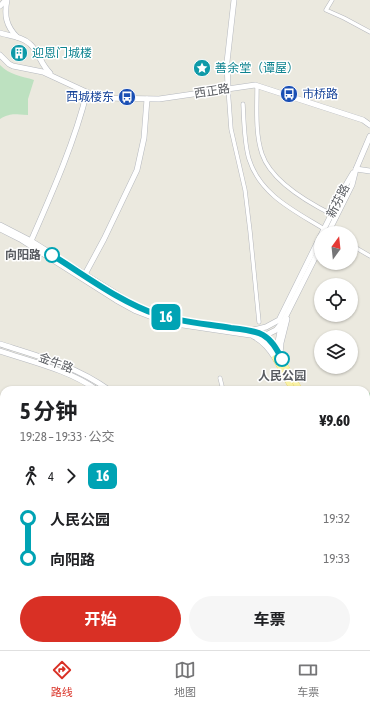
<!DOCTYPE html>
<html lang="zh">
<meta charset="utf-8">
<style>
:root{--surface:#fff;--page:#f6f6f6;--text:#202124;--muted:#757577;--line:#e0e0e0;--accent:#d93025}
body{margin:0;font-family:"Asap Condensed","Noto Sans SC",sans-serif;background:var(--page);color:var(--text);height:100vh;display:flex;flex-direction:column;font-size:15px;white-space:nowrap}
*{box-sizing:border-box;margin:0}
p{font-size:13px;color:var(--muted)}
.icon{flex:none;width:22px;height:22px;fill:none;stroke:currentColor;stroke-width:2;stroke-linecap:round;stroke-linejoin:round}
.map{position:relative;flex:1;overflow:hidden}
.side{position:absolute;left:0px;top:386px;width:370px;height:264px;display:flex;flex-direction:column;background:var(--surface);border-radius:12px 12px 0 0;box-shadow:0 1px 3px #0004}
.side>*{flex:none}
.badge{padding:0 8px;border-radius:6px;font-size:14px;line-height:26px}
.needle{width:26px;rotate:15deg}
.buttons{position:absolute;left:314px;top:226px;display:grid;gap:8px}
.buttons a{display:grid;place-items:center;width:44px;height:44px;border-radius:50%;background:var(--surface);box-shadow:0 1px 3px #0004;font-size:20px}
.map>.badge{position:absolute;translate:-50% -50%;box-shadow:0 0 0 2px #fff}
.legs{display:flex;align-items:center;gap:6px;height:44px;padding:0 20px;font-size:13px}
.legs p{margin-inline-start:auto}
.summary{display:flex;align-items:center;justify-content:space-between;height:68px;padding:0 20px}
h1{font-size:22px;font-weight:700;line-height:30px}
.action{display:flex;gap:8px;margin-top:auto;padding:8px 20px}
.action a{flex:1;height:46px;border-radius:24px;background:var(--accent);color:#fff;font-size:16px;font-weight:700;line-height:46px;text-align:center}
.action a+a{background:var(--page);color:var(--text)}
ul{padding:0 20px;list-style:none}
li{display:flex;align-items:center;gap:14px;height:40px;font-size:15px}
li i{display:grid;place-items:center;width:6px;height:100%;margin:0 5px;background:currentColor}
li i::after{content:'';width:10px;height:10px;margin:-5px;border:3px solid;border-radius:50%;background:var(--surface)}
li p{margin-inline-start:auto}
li:first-child i{background:linear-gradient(#0000 50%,currentColor 0)}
li:last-child i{background:linear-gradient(currentColor 50%,#0000 0)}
.dock{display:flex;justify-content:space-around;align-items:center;height:56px;border-top:1px solid var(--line);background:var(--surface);font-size:11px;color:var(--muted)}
.dock a{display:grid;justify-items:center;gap:2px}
.dock .on{color:var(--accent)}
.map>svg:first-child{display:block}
.green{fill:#bde1c0}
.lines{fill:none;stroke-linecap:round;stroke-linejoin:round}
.street-casing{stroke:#b5b7bc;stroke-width:4.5}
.secondary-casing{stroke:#b5b8be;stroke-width:6}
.primary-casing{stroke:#e7cb5c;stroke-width:6}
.street{stroke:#fff;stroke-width:3.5}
.secondary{stroke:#fff;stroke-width:5}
.primary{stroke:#f9f2a6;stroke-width:5.5}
.line-1-casing{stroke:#fff;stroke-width:9}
.line-1{stroke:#00a3b4;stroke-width:6}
.stop-1-dot{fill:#fff;stroke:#00a3b4;stroke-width:2}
.labels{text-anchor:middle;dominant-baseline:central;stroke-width:3;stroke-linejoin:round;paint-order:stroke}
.culture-label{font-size:12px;fill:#0d838f;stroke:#fff;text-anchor:start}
.street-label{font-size:12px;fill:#585b60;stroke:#fff}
.transit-label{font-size:12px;fill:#164399;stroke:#fff;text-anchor:start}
.stop-label{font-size:12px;font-weight:bold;fill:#585b60;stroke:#fff;text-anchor:end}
</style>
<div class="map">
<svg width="370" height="650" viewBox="0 0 370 650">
<rect width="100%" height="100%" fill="#ebe9df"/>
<g class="green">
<path d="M0,65C9,75 22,76 34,80L28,99V115C14,115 13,112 0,119Z"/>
<polygon points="370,392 370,448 366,445 366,398"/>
</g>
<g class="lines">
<defs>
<g id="street">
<polyline points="332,0 326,10 344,18 370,32"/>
<path d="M257,86C257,108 255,133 262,154C271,181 309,203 333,215"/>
<polyline points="228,88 231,129 245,190 250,231 259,322"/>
<path d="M243,104C244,122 244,142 249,159C260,195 295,211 324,229"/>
<polyline points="351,245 370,256"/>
<polyline points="220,378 223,390"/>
<polyline points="0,547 4,544"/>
<polyline points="197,646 197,650"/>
<polyline points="298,646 298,650"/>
<polyline points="111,650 112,646"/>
<polyline points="135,650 135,646"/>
</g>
<g id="secondary">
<path d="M7,0C4,15 6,26 17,37"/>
<polyline points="0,6 6,0"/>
<path d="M0,33C10,36 23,37 30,44C39,52 41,65 50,73"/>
<polyline points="0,55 9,64 13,66 43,72 95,96 103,98 159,99 255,85 363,120 370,125"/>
<polyline points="228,88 227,62 234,0"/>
<polyline points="356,169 370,171"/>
<polyline points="0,225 31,241 138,307 158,315 176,319 250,331 263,335 270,340 281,359"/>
<polyline points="0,229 20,239 116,300 136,311 157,319 176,324 250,335 268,334 276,330 284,320 321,246"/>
<polyline points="322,233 347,183 353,173"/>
<polyline points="328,233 352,185 356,169 370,136"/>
<path d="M31,241C52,193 74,144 87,92"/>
<polyline points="83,278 104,239 137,170 144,138 147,99"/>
<polyline points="253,330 266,327 279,320 321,235"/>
<path d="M253,336C263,341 269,348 275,358"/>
<path d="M0,344C38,356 76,366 109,390"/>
<path d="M0,351C33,362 69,370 97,390"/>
<polyline points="280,354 281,343 287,319"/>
<polyline points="275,358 281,326"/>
<polyline points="277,646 282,650"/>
<polyline points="288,646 293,650"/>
</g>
<g id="primary">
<polyline points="275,358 293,390"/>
<polyline points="281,359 300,390"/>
<polyline points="366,496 370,504"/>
<polyline points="366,508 370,523"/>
</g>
</defs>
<use href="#street" class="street-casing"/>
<use href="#secondary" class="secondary-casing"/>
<use href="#primary" class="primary-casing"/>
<use href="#street" class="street"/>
<use href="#secondary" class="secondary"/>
<use href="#primary" class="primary"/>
</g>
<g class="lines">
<defs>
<path id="line-1" d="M52,255C86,276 120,302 158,315C181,322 207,324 231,328C241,329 254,330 263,335C272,340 277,350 282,359"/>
</defs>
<use href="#line-1" class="line-1-casing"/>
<use href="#line-1" class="line-1"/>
</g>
<defs>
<symbol id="building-disc" viewBox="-11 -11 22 22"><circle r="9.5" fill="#0f9aa8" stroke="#fff"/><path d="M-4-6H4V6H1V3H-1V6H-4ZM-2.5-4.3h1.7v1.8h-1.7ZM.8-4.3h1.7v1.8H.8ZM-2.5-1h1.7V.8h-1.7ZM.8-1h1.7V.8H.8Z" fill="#fff"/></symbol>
<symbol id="sight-disc" viewBox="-11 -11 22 22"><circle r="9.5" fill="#0f9aa8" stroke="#fff"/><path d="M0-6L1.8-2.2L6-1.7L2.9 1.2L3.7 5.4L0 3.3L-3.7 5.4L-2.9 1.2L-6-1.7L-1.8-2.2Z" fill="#fff"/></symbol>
<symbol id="bus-disc" viewBox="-11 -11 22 22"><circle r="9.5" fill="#1a4fb4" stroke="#fff"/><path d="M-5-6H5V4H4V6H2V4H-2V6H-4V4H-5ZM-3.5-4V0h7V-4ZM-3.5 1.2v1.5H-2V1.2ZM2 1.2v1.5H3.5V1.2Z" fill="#fff"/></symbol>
</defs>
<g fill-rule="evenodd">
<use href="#building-disc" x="9" y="43" width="20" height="20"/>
<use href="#sight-disc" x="192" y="58" width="20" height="20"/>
<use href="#bus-disc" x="279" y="84" width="20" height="20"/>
<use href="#bus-disc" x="117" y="87" width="20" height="20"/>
</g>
<g class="stop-1-dot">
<circle cx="52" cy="255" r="7"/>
<circle cx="282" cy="359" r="7"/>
</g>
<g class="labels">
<g class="culture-label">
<text x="32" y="53">迎恩门城楼</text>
<text x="215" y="68">善余堂（谭屋）</text>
</g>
<g class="street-label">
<text transform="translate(212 91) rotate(-9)">西正路</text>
<text transform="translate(338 201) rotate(-63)">新芬路</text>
<text transform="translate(56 363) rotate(20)">金牛路</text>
</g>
<g class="transit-label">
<text x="302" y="94">市桥路</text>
<text x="114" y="97" text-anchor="end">西城楼东</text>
</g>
<g class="stop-label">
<text x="41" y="255">向阳路</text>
<text x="282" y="376" text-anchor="middle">人民公园</text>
</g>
</g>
</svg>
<div class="buttons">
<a><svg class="needle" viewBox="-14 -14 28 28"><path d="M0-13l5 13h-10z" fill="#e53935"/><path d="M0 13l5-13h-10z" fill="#757577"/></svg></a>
<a><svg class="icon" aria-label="locate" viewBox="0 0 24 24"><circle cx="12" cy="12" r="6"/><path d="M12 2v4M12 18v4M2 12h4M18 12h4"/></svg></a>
<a><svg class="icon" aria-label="layers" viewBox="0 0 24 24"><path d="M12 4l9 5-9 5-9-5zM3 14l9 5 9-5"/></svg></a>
</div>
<b class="badge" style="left:166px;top:317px;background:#00a3b4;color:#fff">16</b>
<section class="side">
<div class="summary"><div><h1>5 分钟</h1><p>19:28 – 19:33 · 公交</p></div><b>¥9.60</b></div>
<div class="legs"><svg class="icon" aria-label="walk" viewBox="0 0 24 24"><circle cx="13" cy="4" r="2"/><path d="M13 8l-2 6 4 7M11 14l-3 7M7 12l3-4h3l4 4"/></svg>4<svg class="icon" aria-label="forward" viewBox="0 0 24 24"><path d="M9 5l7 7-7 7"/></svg><b class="badge" style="background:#00a3b4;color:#fff">16</b></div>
<ul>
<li><i style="color:#00a3b4"></i><b>人民公园</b><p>19:32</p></li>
<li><i style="color:#00a3b4"></i><b>向阳路</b><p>19:33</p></li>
</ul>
<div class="action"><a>开始</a><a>车票</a></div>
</section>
</div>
<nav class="dock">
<a class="on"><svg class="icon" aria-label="directions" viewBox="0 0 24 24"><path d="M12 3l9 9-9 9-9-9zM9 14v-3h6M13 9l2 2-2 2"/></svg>路线</a>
<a><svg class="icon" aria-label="map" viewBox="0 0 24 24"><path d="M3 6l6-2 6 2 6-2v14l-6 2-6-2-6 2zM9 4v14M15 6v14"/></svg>地图</a>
<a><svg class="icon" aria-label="tickets" viewBox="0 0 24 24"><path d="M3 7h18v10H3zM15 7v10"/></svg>车票</a>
</nav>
